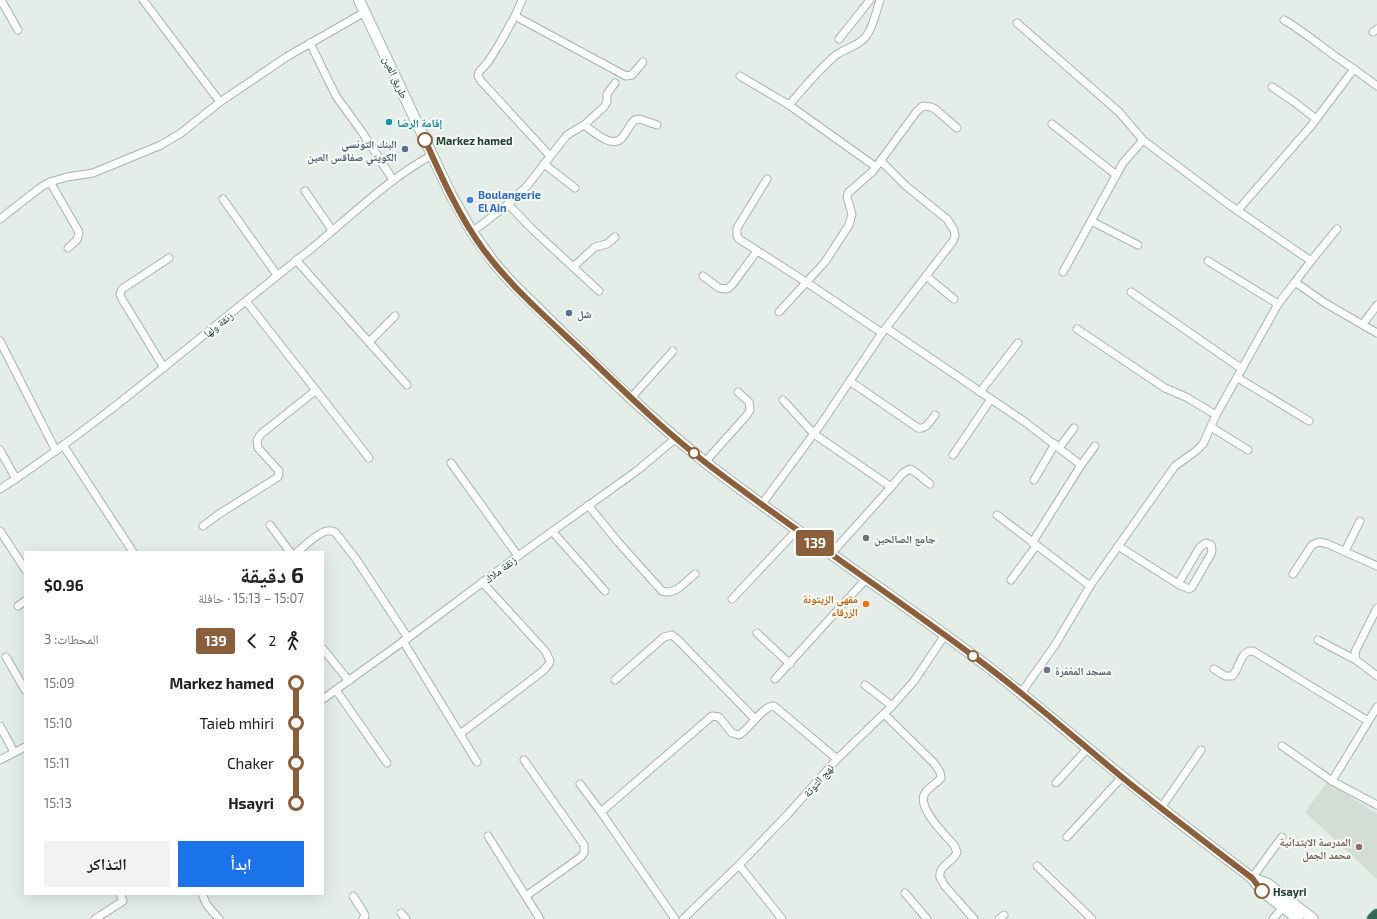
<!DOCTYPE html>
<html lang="ar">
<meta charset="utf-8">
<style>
:root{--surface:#fff;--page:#f2f2f2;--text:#202124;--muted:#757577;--accent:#1a73e8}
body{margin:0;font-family:"Exo 2","Noto Naskh Arabic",sans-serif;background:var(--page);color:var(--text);direction:rtl;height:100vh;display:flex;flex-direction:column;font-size:15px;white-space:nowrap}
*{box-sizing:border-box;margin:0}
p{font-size:13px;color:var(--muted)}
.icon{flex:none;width:22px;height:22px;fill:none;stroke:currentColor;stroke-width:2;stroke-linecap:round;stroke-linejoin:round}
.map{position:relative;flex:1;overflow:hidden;direction:ltr}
.side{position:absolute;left:24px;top:551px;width:300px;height:344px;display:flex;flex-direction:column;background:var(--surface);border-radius:0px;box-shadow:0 4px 16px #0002;direction:rtl}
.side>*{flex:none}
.badge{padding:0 8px;border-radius:3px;font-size:14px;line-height:26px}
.map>.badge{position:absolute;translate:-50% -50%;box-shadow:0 0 0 2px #fff}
.legs{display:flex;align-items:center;gap:6px;height:44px;padding:0 20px;font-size:13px}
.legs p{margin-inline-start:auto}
.head{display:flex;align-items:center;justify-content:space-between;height:68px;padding:0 20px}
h1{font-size:22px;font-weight:700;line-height:30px}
.primary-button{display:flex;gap:8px;margin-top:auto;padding:8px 20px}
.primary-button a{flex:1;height:46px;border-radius:0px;background:var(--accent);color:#fff;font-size:16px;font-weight:700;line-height:46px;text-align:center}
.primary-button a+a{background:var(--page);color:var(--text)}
ul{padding:0 20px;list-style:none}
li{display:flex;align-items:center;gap:14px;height:40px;font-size:15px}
li i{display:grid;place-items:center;width:6px;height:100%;margin:0 5px;background:currentColor}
li i::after{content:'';width:10px;height:10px;margin:-5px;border:3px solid;border-radius:50%;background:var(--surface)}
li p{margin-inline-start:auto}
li:first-child i{background:linear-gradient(#0000 50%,currentColor 0)}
li:last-child i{background:linear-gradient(currentColor 50%,#0000 0)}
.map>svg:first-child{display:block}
.built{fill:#d3ddd6}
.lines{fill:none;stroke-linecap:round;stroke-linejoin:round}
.street-casing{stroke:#a7b5ae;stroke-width:9}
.secondary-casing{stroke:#a3b8ad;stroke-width:12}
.highway-casing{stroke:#c2c9c6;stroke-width:14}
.street{stroke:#fff;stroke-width:7}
.secondary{stroke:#fff;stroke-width:10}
.highway{stroke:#316954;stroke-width:12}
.line-1-casing{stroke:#fff;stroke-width:9}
.line-1{stroke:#8b5e3c;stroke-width:6}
.culture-dot{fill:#0f9aa8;stroke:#f5faf6;stroke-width:1.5}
.stop-1-dot{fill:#fff;stroke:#8b5e3c;stroke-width:2}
.service-dot{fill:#5c6f8a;stroke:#f5faf6;stroke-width:1.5}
.shop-dot{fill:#3f7fe0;stroke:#f5faf6;stroke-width:1.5}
.worship-dot{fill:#6b7280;stroke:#f5faf6;stroke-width:1.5}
.food-dot{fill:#e8710a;stroke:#f5faf6;stroke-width:1.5}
.education-dot{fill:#8d6e63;stroke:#f5faf6;stroke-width:1.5}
.labels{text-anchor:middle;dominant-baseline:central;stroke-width:4;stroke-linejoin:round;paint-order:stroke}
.street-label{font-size:11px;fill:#243e33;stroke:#f5faf6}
.culture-label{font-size:11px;font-weight:bold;fill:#0d838f;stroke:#f5faf6;text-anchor:start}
.stop-label{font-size:11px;font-weight:bold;fill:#243e33;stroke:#f5faf6;text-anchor:start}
.service-label{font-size:11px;font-weight:bold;fill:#4e5e75;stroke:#f5faf6;text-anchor:end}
.shop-label{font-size:11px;font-weight:bold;fill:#366cbe;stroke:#f5faf6;text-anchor:start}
.worship-label{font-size:11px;font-weight:bold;fill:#5b616d;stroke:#f5faf6;text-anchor:start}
.food-label{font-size:11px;font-weight:bold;fill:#c56008;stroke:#f5faf6;text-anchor:end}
.education-label{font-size:11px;font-weight:bold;fill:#785e54;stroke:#f5faf6;text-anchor:end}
</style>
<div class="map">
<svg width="1377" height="919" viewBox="0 0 1377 919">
<rect width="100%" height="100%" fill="#e4ede8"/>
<polygon class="built" points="1327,782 1377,814 1377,879 1305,812"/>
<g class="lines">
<defs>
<g id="street">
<polyline points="1,0 18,30"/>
<polyline points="143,0 220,102"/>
<polyline points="522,0 515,16 500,43 488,62 479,72 478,76 481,81 550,156"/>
<polyline points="515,16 626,76 632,75 643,62"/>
<polyline points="1017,23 1119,112 1143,140 1228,204 1311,261 1295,282"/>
<polyline points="1373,32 1377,29"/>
<polyline points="839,39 870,0"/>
<polyline points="310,43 336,96 362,132 393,180"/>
<polyline points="1354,69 1377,86"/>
<polyline points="740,76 789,105 876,167"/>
<polyline points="1272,87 1293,101 1316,119"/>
<path d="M789,105C804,88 818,70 836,55C846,48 861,45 867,35C874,25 876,11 880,0"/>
<polyline points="1052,124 1116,175"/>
<path d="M584,125C593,131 611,149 622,138C627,132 629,125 635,120L640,119L657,125"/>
<polyline points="544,164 575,188"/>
<polyline points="767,179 737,228 737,236 739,239 806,282 882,333"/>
<polyline points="50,182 79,232 77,240 68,248"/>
<polyline points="305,191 332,230"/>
<polyline points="223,199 277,275"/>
<polyline points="508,204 532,229 599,291"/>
<path d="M1238,210L1311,126L1354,69C1330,54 1308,34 1284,20"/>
<polyline points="0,219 41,187 50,182 67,177 93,173 161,145 181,133 220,102 288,56 365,12"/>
<polyline points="1091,221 1138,245"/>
<polyline points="472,232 506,206 527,186 567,135 584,125 604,107 607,102 607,94 615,83"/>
<polyline points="296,260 407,385"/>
<polyline points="1208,261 1278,304"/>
<polyline points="1311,261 1337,229"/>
<polyline points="573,267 595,247 607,244 615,237"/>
<polyline points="1063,272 1123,163 1143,140"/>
<polyline points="703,276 719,288 727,289 732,285 757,251"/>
<polyline points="926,276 954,299"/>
<polyline points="1131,292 1242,369"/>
<polyline points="246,301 369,458"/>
<polyline points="779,312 825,262 849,225 852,214 847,197 848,193 873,171 917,111 923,106 931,107 935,109 957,128"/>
<polyline points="1363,324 1377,305"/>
<polyline points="886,328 1025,422 1081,465"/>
<polyline points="1077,329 1165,388 1186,397 1216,415"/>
<polyline points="0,341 56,451"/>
<polyline points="369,342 395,316"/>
<polyline points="164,368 122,299 120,294 122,289 169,258"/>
<polyline points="1238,378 1309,421"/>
<path d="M851,382L918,428C926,430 930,421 935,415"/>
<polyline points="980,392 1018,343"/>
<polyline points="631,398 673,351"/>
<polyline points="783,400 814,434 891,487 903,473 910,469 914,471 930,484"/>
<polyline points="1211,427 1248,450"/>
<polyline points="63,445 133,552"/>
<polyline points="1059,448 1074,428"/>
<polyline points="0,450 16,479"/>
<polyline points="953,455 991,399"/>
<polyline points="705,462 747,415 750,410 749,402 738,392"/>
<polyline points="451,463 518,556"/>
<polyline points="1034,480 1055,444"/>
<path d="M0,489C35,467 68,442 101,417C170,364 237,307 306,253C348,219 385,181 432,155"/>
<polyline points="762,504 821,424 882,333 953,241 955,236 954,230 947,219 906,186 881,161"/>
<path d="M588,505L618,542L662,591C675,596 686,581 695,574"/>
<polyline points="997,515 1090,586"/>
<polyline points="270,525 290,552"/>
<polyline points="203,526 219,514 278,477 279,471 258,448 257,440 261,434 315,391"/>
<polyline points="0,531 25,569"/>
<polyline points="552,531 605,591"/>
<polyline points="1032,543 1081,465 1095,446"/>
<polyline points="1118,546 1178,584 1189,589 1192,587 1211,554 1212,550 1211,545 1206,543 1200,547 1178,584"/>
<polyline points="1345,551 1360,521"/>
<path d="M297,552C306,545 323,526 335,532L356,559L408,638"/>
<polyline points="831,554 891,487"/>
<polyline points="1293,574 1312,545 1319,542 1328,544 1377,566"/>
<polyline points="1011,580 1036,546"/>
<polyline points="732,599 797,530"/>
<polyline points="18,606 25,601"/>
<polyline points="1377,608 1355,652 1356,660 1377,676"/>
<polyline points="757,633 790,664"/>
<polyline points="1318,640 1356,660"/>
<polyline points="403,641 477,762"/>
<polyline points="323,649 349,681"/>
<polyline points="6,657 25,690"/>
<path d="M1214,669L1225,676H1232C1240,669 1239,654 1250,651H1253L1368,721"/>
<polyline points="775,679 866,579"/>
<polyline points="615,680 664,637 672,635 678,640 755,719"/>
<polyline points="865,685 892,706"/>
<polyline points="336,690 387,763"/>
<polyline points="1021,693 1055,645 1090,586 1153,497 1175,466 1196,451 1203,444 1216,415 1278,304 1295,282 1325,303 1377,333"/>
<polyline points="323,699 408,638 518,556 638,470 676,438"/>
<path d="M884,714L934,763L940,772L941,778C936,784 929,787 925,793C916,807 945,835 954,845L957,852C954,862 938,865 940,877L944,885L974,919"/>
<polyline points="0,726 14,752"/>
<polyline points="460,734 543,671 549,664 550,661 546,652 482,582"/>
<polyline points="1282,746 1332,781 1377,805"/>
<polyline points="0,760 25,747"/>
<polyline points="524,760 584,845 584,853 581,857 526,896"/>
<polyline points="1332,781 1377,707"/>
<polyline points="1056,783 1088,748"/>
<polyline points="580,784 601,812 675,919"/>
<polyline points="1161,808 1201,750"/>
<path d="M601,812L712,716L719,717L732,733L739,735C750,729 763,705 774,706L837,759"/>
<polyline points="488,836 540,919"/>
<polyline points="1067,837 1122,777"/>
<polyline points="739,865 782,919"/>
<polyline points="1037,866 1092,919"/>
<polyline points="1252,878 1282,837"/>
<polyline points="905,893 927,919"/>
<polyline points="202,894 207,905 219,919"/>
<polyline points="353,896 364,913 365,916 363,919"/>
<polyline points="401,913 406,919"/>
<polyline points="95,919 123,901 120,894"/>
<polyline points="683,919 739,865 788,814 837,759 892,706 914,681 945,635"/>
<polyline points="999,919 1004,915"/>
<polyline points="1273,919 1283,907"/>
</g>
<g id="secondary">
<path d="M359,0L451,195L472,232L495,264L512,283C574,344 637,408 705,462C795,532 892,594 983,663C1031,700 1077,740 1124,778C1165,812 1209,845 1252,878L1262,891L1298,919"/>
<polyline points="1254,879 1268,884 1313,919"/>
</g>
<polyline id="highway" points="1373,919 1377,915"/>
</defs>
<use href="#street" class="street-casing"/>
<use href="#secondary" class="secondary-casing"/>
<use href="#highway" class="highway-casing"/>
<use href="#street" class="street"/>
<use href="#secondary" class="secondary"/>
<use href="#highway" class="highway"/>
</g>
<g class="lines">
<defs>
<path id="line-1" d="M425,140C442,178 459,216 483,249C511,287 547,318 581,350C622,389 662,429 706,463C797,533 893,595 984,664C1032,700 1077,740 1123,778C1165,812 1209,845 1252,878L1262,891"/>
</defs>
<use href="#line-1" class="line-1-casing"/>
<use href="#line-1" class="line-1"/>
</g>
<circle class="culture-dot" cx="389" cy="122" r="4"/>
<g class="stop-1-dot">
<circle cx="425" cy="140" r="7"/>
<circle cx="694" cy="453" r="5"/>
<circle cx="973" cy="656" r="5"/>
<circle cx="1262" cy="891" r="7"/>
</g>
<g class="service-dot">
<circle cx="405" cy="149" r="4"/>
<circle cx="569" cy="313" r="4"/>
</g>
<circle class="shop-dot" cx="470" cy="200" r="4"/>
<g class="worship-dot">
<circle cx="866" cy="538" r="4"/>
<circle cx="1047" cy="670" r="4"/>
</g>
<circle class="food-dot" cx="866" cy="604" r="4"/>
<circle class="education-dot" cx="1359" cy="847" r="4"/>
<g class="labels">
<g class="street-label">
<text transform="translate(396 77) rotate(65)">طريق العين</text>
<text transform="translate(218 324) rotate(-39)">زنقة ولها</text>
<text transform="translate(500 569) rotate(-37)">زنقة ملاك</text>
<text transform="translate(818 780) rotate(-49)">نهج التوتة</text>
</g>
<g class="culture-label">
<text x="397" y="122">إقامة الرضا</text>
</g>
<g class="stop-label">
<text x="436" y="140">Markez hamed</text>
<text x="1273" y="891">Hsayri</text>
</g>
<g class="service-label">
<text x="397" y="143">البنك التونسي<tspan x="397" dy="13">الكويتي صفاقس العين</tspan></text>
<text x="577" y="313" text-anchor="start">شل</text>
</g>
<g class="shop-label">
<text x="478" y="194">Boulangerie<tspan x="478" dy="13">El Ain</tspan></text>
</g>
<g class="worship-label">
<text x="874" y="538">جامع الصالحين</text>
<text x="1055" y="670">مسجد المغفرة</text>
</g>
<g class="food-label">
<text x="858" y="598">مقهى الزيتونة<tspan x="858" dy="13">الزرقاء</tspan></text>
</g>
<g class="education-label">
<text x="1351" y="841">المدرسة الابتدائية<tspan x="1351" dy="13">محمد الجمل</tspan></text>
</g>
</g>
</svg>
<b class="badge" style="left:815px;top:543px;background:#8b5e3c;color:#fff">139</b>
<section class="side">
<div class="head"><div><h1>6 دقيقة</h1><p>15:07 – 15:13 · حافلة</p></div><b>$0.96</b></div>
<div class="legs"><svg class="icon" aria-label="walk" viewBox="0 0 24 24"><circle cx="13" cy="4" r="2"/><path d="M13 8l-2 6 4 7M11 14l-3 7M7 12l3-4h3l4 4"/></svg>2<svg class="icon" aria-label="back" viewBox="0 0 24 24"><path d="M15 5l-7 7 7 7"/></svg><b class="badge" style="background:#8b5e3c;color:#fff">139</b><p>المحطات: 3</p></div>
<ul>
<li><i style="color:#8b5e3c"></i><b>Markez hamed</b><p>15:09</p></li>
<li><i style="color:#8b5e3c"></i><span>Taieb mhiri</span><p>15:10</p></li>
<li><i style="color:#8b5e3c"></i><span>Chaker</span><p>15:11</p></li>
<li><i style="color:#8b5e3c"></i><b>Hsayri</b><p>15:13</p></li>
</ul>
<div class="primary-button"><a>ابدأ</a><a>التذاكر</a></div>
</section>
</div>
